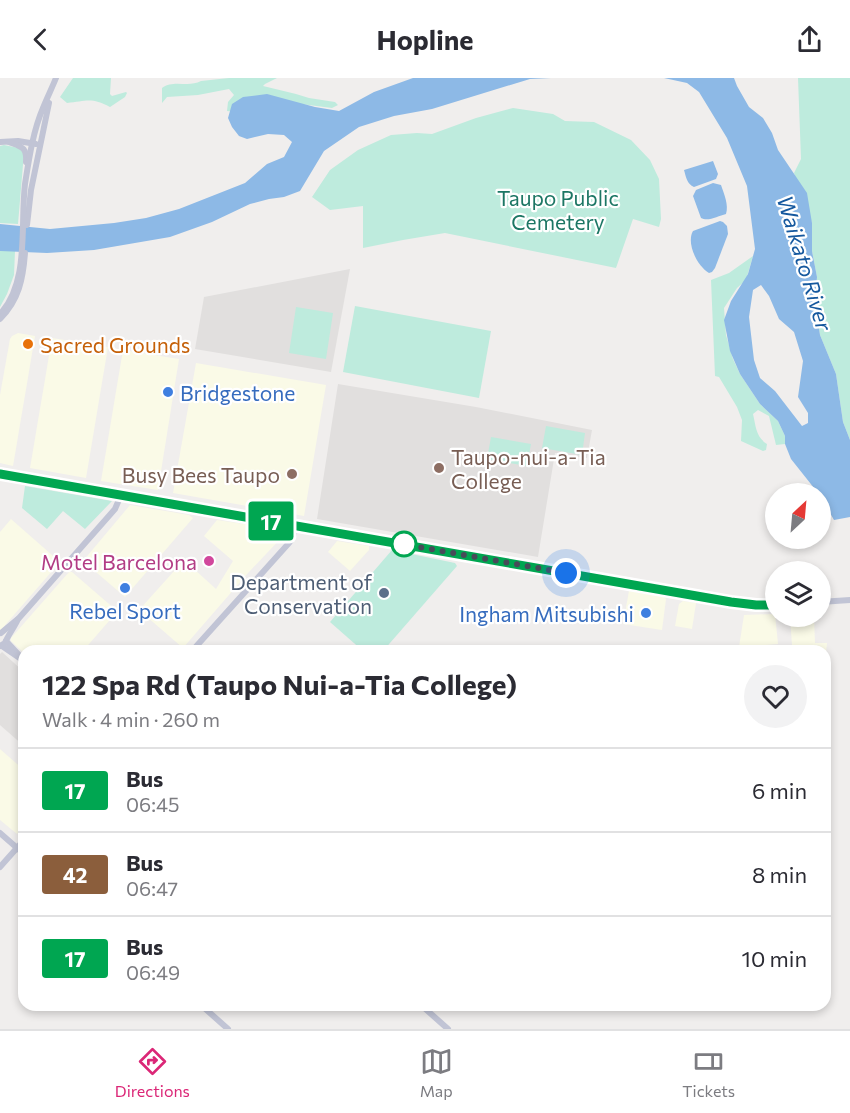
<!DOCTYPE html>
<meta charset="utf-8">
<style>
:root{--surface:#fff;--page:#f2f2f3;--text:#2b2b33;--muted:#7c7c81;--line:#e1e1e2;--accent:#db2777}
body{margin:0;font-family:Commissioner,sans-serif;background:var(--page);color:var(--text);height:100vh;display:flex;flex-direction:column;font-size:22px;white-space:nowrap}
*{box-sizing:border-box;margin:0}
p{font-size:20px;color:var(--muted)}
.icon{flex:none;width:33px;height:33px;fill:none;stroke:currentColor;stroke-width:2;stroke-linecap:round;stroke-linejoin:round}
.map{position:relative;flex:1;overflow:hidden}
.panel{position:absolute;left:18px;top:567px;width:813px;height:366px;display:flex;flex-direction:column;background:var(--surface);border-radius:18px;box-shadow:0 3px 9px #0003}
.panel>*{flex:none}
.badge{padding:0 12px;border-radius:4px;font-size:21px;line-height:39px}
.needle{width:39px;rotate:26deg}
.tools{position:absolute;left:765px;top:405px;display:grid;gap:12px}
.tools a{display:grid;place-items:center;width:66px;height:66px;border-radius:50%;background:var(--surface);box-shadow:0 3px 9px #0003;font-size:30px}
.you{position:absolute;width:30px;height:30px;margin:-15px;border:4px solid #fff;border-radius:50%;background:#1a73e8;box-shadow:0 0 0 9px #1a73e833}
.map>.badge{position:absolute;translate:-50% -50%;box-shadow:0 0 0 3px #fff}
.round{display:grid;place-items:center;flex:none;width:63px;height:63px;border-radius:32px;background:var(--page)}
.head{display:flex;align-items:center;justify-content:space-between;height:102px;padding:0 24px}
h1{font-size:28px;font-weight:700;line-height:45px}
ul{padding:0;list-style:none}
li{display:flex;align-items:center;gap:18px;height:84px;padding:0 24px;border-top:2px solid var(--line)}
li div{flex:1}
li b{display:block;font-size:22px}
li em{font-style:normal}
li .badge{min-width:66px;font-weight:700;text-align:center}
header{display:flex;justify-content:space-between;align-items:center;height:78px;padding:0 24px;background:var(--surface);font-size:27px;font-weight:700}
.tab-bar{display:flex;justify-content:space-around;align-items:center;height:84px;border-top:2px solid var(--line);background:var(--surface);font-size:16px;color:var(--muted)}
.tab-bar a{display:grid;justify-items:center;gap:3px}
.tab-bar .on{color:var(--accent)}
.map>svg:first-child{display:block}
.commercial{fill:#fafae7}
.education{fill:#e1dfde}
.green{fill:#beebdd}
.water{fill:#8db9e6;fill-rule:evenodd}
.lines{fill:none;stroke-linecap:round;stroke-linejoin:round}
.secondary{stroke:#c1c4d5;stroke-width:6}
.line-casing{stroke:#fff;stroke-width:14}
.line{stroke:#00a651;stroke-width:9}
.walk{stroke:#474b59;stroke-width:6;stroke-dasharray:0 10.8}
.food-dot{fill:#e8710a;stroke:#fff;stroke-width:2}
.shop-dot{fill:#3f7fe0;stroke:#fff;stroke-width:2}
.education-dot{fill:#8d6e63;stroke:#fff;stroke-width:2}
.stop-dot{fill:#fff;stroke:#00a651;stroke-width:3}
.hotel-dot{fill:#d1479c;stroke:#fff;stroke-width:2}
.service-dot{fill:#5c6f8a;stroke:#fff;stroke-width:2}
.labels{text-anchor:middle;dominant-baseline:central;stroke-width:4.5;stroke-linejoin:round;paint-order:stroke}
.park-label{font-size:21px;fill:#1c7664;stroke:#fff}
.food-label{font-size:21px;fill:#c56008;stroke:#fff;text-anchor:start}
.shop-label{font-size:21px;fill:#366cbe;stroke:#fff;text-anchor:start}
.education-label{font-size:21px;fill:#785e54;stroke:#fff;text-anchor:start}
.hotel-label{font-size:21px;fill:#b23c85;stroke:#fff;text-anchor:end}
.service-label{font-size:21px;fill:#4e5e75;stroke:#fff;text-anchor:end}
.water-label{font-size:22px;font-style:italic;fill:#15589e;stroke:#fff}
</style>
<header><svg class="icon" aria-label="back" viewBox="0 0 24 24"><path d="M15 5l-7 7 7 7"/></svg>Hopline<svg class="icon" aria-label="share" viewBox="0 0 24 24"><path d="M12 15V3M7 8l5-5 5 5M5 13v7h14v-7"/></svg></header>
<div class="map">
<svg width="850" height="951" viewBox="0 0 850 951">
<rect width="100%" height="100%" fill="#f0eeed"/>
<g class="commercial">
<polygon points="18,255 35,258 13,388 0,385 0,317 10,261 12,258"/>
<polygon points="52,260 108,269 86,400 30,390"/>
<polygon points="123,272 179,281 158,412 101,403"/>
<polygon points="196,285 326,307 304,438 173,415"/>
<polygon points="130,427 189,437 193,440 125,519 83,483"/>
<polygon points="11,441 60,484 0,553 0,454"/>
<polygon points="217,442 278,451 284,457 248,495 183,570 139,532 184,482 216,511 233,483 204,458"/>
<polygon points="337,463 369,468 369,472 350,493 328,474"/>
<polygon points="69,494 72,494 116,532 116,535 83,573 24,573 24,575 11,563 11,560"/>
<polygon points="629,513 664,519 666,521 662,552 623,546"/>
<polygon points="683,523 696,525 692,551 675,548 679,526"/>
<polygon points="775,536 778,566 739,569 744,537"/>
<polygon points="790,539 814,539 815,565 827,565 825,584 825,573 791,573 792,567"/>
<polygon points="0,671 24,692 24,748 17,756 0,742"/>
</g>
<g class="education">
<polygon points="350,191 331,294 195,271 204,219"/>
<polygon points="338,306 476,329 592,352 587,380 555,375 538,479 317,441"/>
<polygon points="2,574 24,594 24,668 0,647 0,576"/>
</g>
<g class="green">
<path d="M73,0H111L110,16L112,18L126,14L127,15L125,19L110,29C92,19 86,23 67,25L60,19Z"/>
<path d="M229,0H277L265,6L263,8L296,16L309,20L335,24L338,27L332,30L262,21L237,34L227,33L228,24L234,17L229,11L198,17L167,19L162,25V10C174,1 188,10 201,3Z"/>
<polygon points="798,0 850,0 850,362 843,344 836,296 820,257 815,225 817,199 812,173 812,145 794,95 801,81"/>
<polygon points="513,30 553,36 565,43 594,44 631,62 650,82 659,101 661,141 659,149 633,141 616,190 445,155 403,162 363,170 363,128 330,132 312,119 330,92 358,72 391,57 417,55 432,56 476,40"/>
<polygon points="4,67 19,70 24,75 18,146 0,145 0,68"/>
<polygon points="0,171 15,173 14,197 7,216 0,229"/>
<path d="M753,178L746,202L737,210L724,230L726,257L733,281L740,296L760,326L778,343L785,358V366L776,367L769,338L758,332L753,336C756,349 756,359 767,366L766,372L763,373L741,363L742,342L737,329L719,299L715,298L711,202L729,195Z"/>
<polygon points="355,228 491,253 479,320 343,294"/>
<polygon points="296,229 333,235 326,281 289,275"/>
<polygon points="546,348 585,355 582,377 542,370"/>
<polygon points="491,359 531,366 527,388 487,381"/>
<polygon points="25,408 112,423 85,451 63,433 47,451 22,430"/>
<polygon points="392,472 455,485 457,488 383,573 363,573 330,544"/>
</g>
<g class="water">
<polygon points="413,0 551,0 530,1 432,31 394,38 359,49 324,73 300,113 284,119 269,121 250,126 212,144 170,159 94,172 47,175 0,173 0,146 50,151 114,145 146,140 179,131 245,105 267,86 284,79 292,64 284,57 268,56 247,61 239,58 232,49 228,40 232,26 243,19 267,16 315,29 339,33 374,14"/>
<path d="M664,0H734L737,8L749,29L763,40L772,55L778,72L807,115L812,145V173L817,199L815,225L820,257L836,296L843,344L850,362V439L834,442L821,419L820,416L818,415L791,381L785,366V358L778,343L760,326L740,296L730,273L724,242L731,223L748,196L755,171L747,108L727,60L699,14L687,5ZM761,207L769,218L779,241L794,254L803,283L798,319L808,335V345L802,348L775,313L760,300L754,282L749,239L753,212Z"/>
<path d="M713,83L718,96L716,101L694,109C687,106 686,99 684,92Z"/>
<path d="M713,105L721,107C724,116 729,127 726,136C718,138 708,144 701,140L693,118L696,112Z"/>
<path d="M720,143L723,144L727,148L728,156L715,190L712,194L709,195C697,188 686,165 693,153Z"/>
</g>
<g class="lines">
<g class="secondary">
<polyline points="0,64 18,63 36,66"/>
<path d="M9,64C22,69 27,69 26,84"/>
<polyline points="27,147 31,112 49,25"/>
<path d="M0,236C30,204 20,147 25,106C29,81 33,53 43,30C47,20 52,10 56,0"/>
<path d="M0,241C19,222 23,201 25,175"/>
<polyline points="0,396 731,524 756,527 776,527"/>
<polyline points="820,524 850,522"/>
<polyline points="1,555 19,540 115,431 121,417"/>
<polyline points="6,563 20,578"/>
<path d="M0,568L5,565C8,557 14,550 18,541"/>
<polyline points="2,568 24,583"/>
<polyline points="192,573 289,465 293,459 295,448"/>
<polyline points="0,755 24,776"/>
<polyline points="0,789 24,762"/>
<polyline points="201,927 228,951"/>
<polyline points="421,927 448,951"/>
</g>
</g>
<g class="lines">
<defs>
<polyline id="line" points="0,396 731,524 756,527 776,527"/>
</defs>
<use href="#line" class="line-casing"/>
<use href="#line" class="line"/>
<polyline class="walk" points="404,466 402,466 566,495"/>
</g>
<circle class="food-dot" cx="28" cy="266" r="6"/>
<g class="shop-dot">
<circle cx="168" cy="314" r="6"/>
<circle cx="125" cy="510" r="6"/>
<circle cx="646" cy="535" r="6"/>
</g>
<g class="education-dot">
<circle cx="439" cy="390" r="6"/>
<circle cx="292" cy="396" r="6"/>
</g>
<circle class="stop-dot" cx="404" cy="466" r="12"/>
<circle class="hotel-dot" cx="209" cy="483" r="6"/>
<circle class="service-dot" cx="384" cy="515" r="6"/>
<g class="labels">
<g class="park-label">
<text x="558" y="119">Taupo Public<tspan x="558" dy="24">Cemetery</tspan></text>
</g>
<g class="food-label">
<text x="40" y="266">Sacred Grounds</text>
</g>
<g class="shop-label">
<text x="180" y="314">Bridgestone</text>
<text x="125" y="532" text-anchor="middle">Rebel Sport</text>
<text x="634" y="535" text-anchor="end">Ingham Mitsubishi</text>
</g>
<g class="education-label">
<text x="451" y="378">Taupo-nui-a-Tia<tspan x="451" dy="24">College</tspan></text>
<text x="280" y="396" text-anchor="end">Busy Bees Taupo</text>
</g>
<g class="hotel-label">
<text x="197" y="483">Motel Barcelona</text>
</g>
<g class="service-label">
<text x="372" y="503">Department of<tspan x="372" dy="24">Conservation</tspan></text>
</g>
<g class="water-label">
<text transform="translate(805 185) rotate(73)">Waikato River</text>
</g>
</g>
</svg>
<div class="tools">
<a><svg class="needle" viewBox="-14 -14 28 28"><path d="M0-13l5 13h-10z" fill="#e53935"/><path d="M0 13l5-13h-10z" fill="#7c7c81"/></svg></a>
<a><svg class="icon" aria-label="layers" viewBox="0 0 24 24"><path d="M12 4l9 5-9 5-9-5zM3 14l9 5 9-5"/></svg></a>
</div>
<div class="you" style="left:566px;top:495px"></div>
<b class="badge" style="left:271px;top:443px;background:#00a651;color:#fff">17</b>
<section class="panel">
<div class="head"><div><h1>122 Spa Rd (Taupo Nui-a-Tia College)</h1><p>Walk · 4 min · 260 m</p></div><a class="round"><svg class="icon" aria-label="heart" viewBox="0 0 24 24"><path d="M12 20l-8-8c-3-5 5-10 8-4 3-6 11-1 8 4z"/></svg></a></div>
<ul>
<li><span class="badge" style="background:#00a651;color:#fff">17</span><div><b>Bus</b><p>06:45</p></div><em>6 min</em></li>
<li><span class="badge" style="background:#8b5e3c;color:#fff">42</span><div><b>Bus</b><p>06:47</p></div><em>8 min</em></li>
<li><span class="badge" style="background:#00a651;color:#fff">17</span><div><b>Bus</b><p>06:49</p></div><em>10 min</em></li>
</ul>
</section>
</div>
<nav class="tab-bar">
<a class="on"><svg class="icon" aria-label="directions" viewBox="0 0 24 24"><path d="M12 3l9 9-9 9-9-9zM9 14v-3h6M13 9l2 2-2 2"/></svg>Directions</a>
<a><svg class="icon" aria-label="map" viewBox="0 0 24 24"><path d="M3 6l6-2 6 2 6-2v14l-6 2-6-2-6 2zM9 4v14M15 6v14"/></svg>Map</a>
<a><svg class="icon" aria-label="tickets" viewBox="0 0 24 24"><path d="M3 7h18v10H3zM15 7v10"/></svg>Tickets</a>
</nav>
